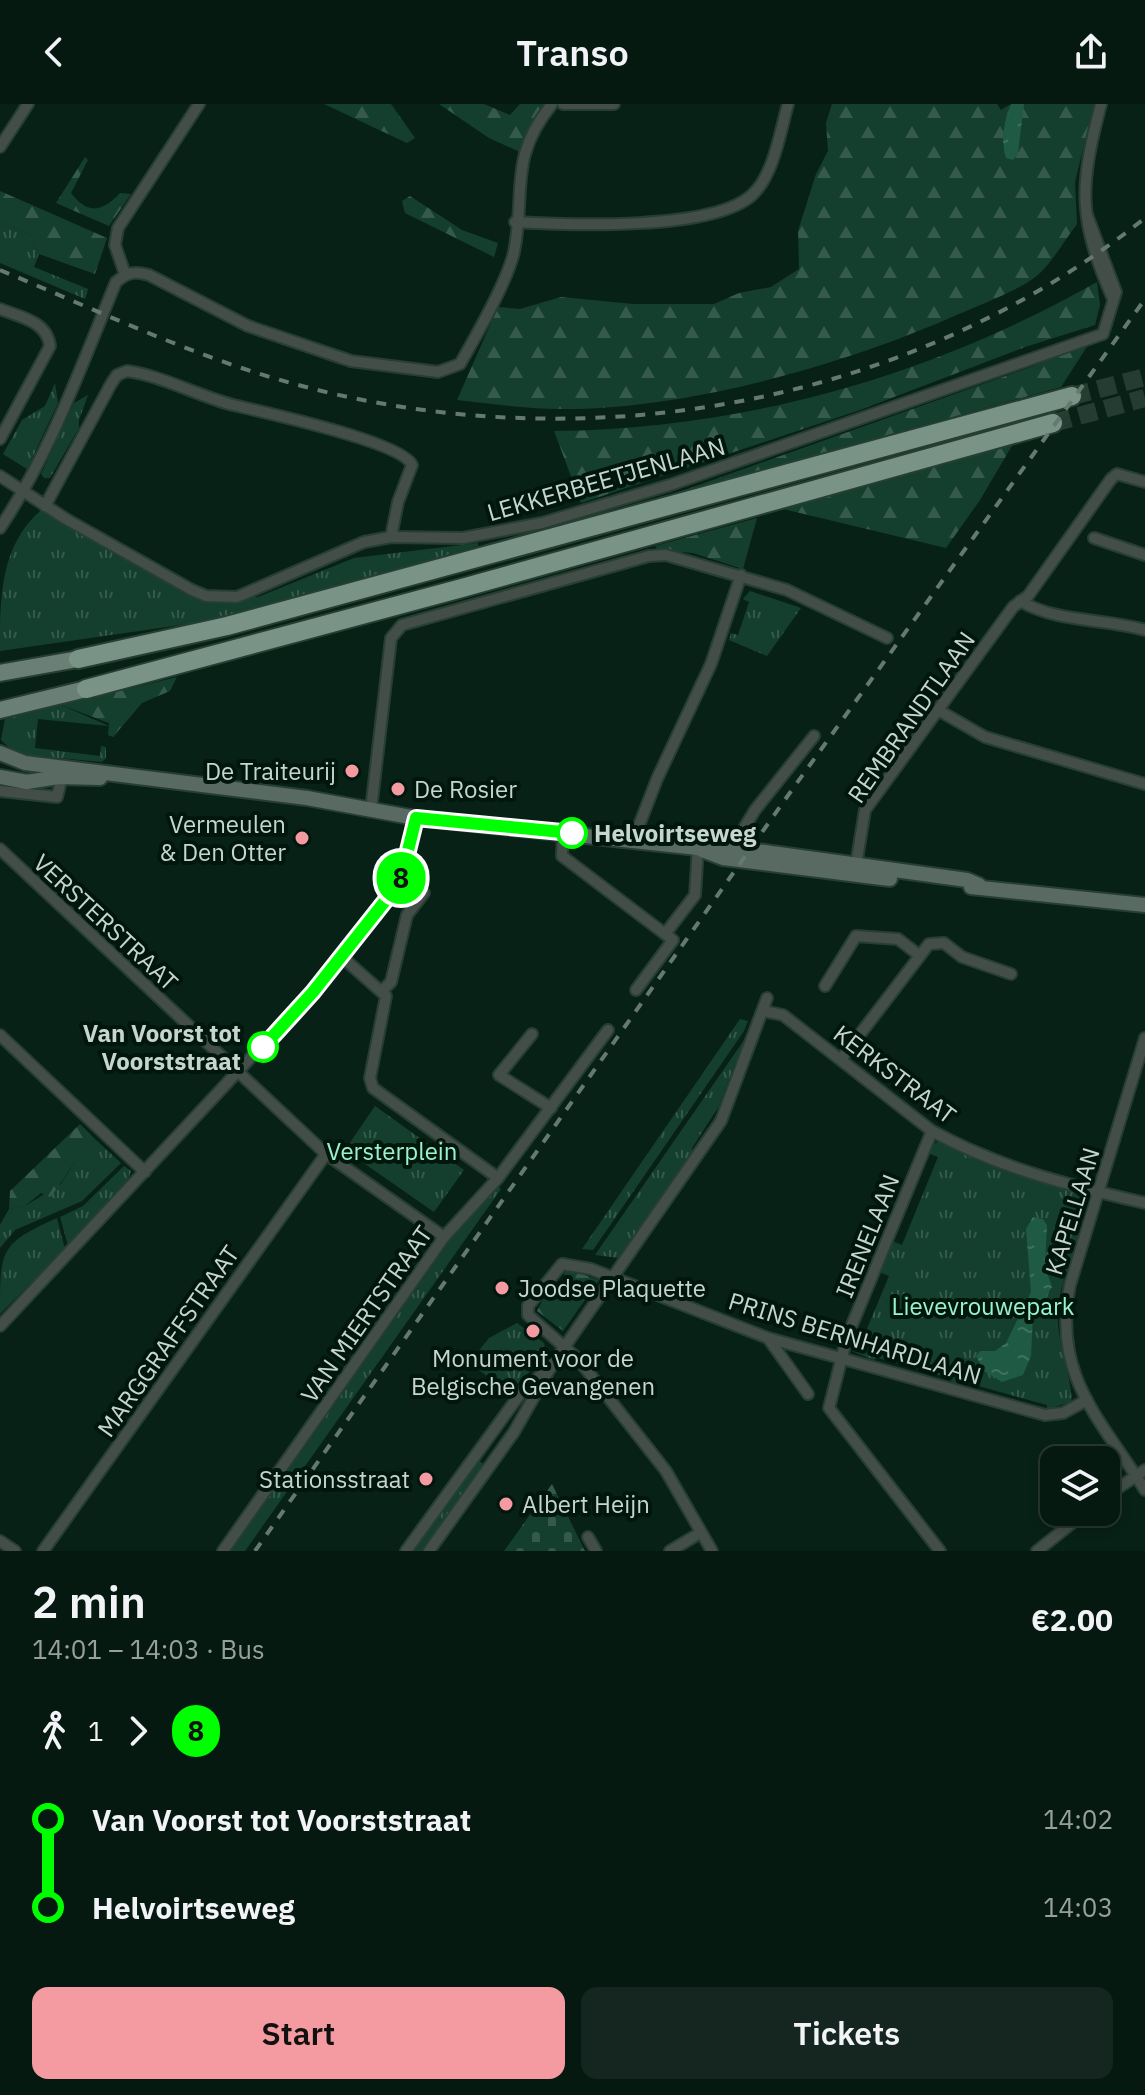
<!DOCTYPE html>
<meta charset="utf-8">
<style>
:root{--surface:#061911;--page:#14261f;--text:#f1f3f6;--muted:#98a09f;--line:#273831;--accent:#f49aa1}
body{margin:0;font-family:"IBM Plex Sans",sans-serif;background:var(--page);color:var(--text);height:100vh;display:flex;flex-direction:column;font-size:30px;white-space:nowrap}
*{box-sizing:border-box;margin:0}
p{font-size:26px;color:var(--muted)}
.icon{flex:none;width:44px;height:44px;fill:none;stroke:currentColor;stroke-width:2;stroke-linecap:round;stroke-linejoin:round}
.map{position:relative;height:1447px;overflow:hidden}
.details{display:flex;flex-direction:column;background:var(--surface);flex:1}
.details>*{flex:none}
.badge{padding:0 16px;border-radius:26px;font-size:28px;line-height:52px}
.controls{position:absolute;left:1040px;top:1342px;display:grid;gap:16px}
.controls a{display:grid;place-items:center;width:80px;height:80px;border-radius:16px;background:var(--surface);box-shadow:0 4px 12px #0003,0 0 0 2px var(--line);font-size:40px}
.map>.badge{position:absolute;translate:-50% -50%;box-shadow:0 0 0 4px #fff}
.legs{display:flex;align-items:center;gap:12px;height:88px;padding:0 32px;font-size:26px}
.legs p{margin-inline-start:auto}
.summary{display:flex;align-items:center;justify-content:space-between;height:136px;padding:0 32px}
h1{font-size:44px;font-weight:600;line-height:60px}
.primary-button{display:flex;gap:16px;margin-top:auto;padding:16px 32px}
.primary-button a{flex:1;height:92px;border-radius:16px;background:var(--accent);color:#111;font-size:32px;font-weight:600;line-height:92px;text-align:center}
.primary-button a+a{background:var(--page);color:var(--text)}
ul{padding:0 32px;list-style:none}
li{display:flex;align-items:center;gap:28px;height:88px;font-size:30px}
li i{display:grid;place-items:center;width:12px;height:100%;margin:0 10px;background:currentColor}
li i::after{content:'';width:20px;height:20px;margin:-10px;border:6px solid;border-radius:50%;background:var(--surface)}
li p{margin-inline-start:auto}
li:first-child i{background:linear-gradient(#0000 50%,currentColor 0)}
li:last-child i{background:linear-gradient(currentColor 50%,#0000 0)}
header{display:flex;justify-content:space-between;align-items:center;height:104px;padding:0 32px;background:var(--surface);font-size:36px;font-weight:600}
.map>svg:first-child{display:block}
.grass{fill:url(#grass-tufts)}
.forest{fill:url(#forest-firs)}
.cemetery{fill:url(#cemetery-stones)}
.pitch{fill:#143f2e}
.water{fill:url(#water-ripples)}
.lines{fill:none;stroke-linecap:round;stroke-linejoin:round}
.highway-tunnel{stroke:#253c32;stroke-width:18;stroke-dasharray:18 9;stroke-linecap:butt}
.street-casing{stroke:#273e34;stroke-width:14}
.secondary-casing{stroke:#273e34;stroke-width:18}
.primary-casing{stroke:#273e34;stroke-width:20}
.highway-casing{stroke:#273e34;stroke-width:22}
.street{stroke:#434e49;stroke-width:10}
.secondary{stroke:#596a62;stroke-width:14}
.primary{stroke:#6a8076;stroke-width:16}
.highway{stroke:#799487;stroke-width:18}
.rail{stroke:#657970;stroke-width:4;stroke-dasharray:10 10;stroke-linecap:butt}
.line-1-casing{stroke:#fff;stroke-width:18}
.line-1{stroke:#0f0;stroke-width:12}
.poi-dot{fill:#f49aa1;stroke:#01170e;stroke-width:3}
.stop-1-dot{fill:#fff;stroke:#0f0;stroke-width:4}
.labels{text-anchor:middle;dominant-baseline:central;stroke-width:8;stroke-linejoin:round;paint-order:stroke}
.street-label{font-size:24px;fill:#c7d5ce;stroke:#01170e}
.poi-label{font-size:24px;fill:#c7d5ce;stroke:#01170e;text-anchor:end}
.stop-label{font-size:24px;font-weight:bold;fill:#c7d5ce;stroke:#01170e;text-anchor:start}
.park-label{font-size:24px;fill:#9af3cc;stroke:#01170e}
</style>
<header><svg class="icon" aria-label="back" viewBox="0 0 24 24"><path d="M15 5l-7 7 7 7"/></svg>Transo<svg class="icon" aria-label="share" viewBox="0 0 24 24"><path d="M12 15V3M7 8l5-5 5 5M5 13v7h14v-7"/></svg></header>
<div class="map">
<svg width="1145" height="1447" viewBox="0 0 1145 1447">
<defs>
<pattern id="grass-tufts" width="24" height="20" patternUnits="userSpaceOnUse" patternTransform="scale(2)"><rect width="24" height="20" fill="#143f2e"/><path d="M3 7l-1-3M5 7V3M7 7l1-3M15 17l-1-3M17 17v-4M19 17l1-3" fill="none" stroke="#355a4b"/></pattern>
<pattern id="forest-firs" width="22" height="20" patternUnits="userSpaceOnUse" patternTransform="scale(2)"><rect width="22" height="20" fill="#143f2e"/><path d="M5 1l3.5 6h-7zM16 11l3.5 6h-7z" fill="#355a4b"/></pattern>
<pattern id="cemetery-stones" width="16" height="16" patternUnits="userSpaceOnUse" patternTransform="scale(2)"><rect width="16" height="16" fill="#143f2e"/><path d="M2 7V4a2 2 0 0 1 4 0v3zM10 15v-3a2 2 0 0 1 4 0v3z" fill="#355a4b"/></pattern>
<pattern id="water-ripples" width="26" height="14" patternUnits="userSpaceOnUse" patternTransform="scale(2)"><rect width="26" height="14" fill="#1f5b44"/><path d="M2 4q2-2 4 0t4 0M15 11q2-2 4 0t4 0" fill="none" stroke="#3e725e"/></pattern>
</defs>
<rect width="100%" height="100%" fill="#082117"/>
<g class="grass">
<polygon points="0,118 30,130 39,150 34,163 88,185 85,195 0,159"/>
<polygon points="55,279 58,299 27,365 3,350 22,316 45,302"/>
<polygon points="88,291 79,316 79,324 50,374 44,374 41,370 74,299"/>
<path d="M41,406L190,489L219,498L258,493L354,454L478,439V442L229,514L0,547C0,493 0,442 41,406Z"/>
<polygon points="750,487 801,504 767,552 729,536 731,529 738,531 749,498 743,495"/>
<polygon points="61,601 109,622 38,615 35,644 100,652 101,642 106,643 106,654 102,658 16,650 1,636 5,615"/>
<polygon points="740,915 748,917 744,927 593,1146 582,1145"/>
<polygon points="749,929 742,955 735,959 719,1002 692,1044 693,1052 636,1128 637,1136 619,1154 595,1151"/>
<polygon points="375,1002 464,1066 434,1108 345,1046"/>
<polygon points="96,1036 121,1059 82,1097 15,1126 0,1144 0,1121 9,1105 25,1102 61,1080 83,1045"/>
<path d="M940,1037L987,1060L1089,1093C1083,1135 1056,1175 1058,1219C1058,1237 1075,1288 1071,1298L1047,1305V1301L957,1276L956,1280L945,1273L878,1254L873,1256L852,1247L850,1238L854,1228L864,1232L889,1172L879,1168L892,1137L902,1141L938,1053L928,1049L931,1041Z"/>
<polygon points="124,1062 131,1067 127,1079 68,1142 60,1113 83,1102"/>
<polygon points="498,1082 501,1085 245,1447 231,1447 458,1125"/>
<path d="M57,1114L65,1145L0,1210C0,1144 0,1140 57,1114Z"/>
<polygon points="517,1219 544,1239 546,1250 510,1288 469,1259 489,1234"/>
<polygon points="477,1355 486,1362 425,1447 410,1447"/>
</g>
<g class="forest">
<polygon points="324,0 391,0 415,34 407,39"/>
<polygon points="439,0 484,0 510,11 520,0 549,0 528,25 520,48 489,34"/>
<path d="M832,0H997L1001,6L1011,0L1004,23L1003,45L1024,0H1094L1075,78L1077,120C1065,136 1054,155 1040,169C1023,185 981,200 959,210C846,260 696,303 572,305C533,306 495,300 457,296L498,203L520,205L561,193L633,200H714L739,189L771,183L799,165L798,127L816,70L828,47L826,19Z"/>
<path d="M85,53L88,56L71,89C89,112 103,107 120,89L131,90L109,122L56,99Z"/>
<polygon points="0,87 107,134 95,170 39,150 30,130 0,118"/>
<polygon points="410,92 462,126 498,139 494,153 405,109 402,97"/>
<path d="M1097,178L1100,201L1095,221L1025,243L860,306L581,399L554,327C745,325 931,272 1097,178Z"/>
<polygon points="1090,238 1061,283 665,393 1031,263"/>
<polygon points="1013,340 980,396 946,444 779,404"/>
<polygon points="757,414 743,465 693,449 658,446 655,442"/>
<polygon points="177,573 170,587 142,599 113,633 108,631 109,619 61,601"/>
<path d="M80,1020L96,1036C75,1051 67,1074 50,1093L41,1089L25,1102L9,1105L10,1087Z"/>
<polygon points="564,1168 576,1168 599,1176 563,1227 537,1207 544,1193 548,1195 556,1183 565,1182"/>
</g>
<polygon class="cemetery" points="552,1380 585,1447 504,1447"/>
<polygon class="pitch" points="958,1134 989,1138 985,1169 954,1166"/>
<g class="water">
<path d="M1011,0H1024L1018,49L1013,56L1006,54C1000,37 1004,16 1011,0Z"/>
<polygon points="1033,1113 1043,1115 1047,1121 1045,1163 1052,1183 1033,1211 1031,1252 1023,1271 1002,1278 984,1267 976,1252 980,1247 995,1247 1006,1239 1031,1188 1026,1125"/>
</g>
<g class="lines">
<g class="highway-tunnel">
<polyline points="1072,292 1145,273"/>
<polyline points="1053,319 1145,294"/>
</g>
<defs>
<g id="street">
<polyline points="563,0 614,0"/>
<path d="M1101,0C1079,83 1078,115 1113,195"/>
<polyline points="0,43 28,0"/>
<path d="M515,118C568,121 713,127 752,91C774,71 780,28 788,0"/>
<polyline points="125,170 115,141 118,124 199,0"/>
<path d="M0,205C20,213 47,217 50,242L0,335"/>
<polyline points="0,372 66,415 192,486 206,492 237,493 364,438 391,433 463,434 542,419 670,381 1103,230 1116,188 1087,111"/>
<path d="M45,402L111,280L117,271L127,267C163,272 198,292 233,301C263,308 402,338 412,361L398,398L391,433"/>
<path d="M0,424C51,348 81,262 116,178C128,168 134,167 149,171L248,222L351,257L438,268L460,260C476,232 507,178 514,148C526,88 508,54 552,0"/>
<polyline points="1094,434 1145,451"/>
<path d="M1020,497C1058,519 1103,514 1145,526"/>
<polyline points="938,606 985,633 1145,680"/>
<polyline points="0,687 57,693 63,669"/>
<polyline points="371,706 391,534 402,521 649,452 666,451 787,486 887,534"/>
<polyline points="563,728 562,752 665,830"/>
<polyline points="633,737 657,675 711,560 741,471"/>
<polyline points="732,744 755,706 814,632"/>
<polyline points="0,745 326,1050 444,1133"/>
<polyline points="856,761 865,706 1013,503 1028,492 1111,375 1117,370 1145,378"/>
<polyline points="342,853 386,892 370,974 373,984 498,1074"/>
<polyline points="825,882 856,832 898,835 919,851"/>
<polyline points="383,886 391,878 407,811 424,789 418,785"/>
<polyline points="636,886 673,836 665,830 695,791 698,744"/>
<path d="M763,907L783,911L932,1027C999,1064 1071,1082 1145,1099"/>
<polyline points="532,930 499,971 551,1004"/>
<polyline points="0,931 145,1068"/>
<path d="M1145,934L1070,1181C1052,1272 1100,1314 1145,1386"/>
<polyline points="841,955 929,840 944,839 962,853 1011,870"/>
<polyline points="932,1027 847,1233 829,1304 940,1447"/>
<polyline points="0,1222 325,874 393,787 402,771 416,714"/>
<polyline points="768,1234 808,1290"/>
<polyline points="1106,1392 1145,1366"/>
<polyline points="588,1433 596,1447"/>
<polyline points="0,1437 15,1447"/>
<polyline points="43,1447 326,1050"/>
<polyline points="223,1447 444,1133 498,1074 608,926"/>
<polyline points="406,1447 523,1286 548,1265"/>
<polyline points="429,1447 514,1328 552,1261 721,1017 767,894"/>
<polyline points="670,1447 700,1429"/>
<polyline points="712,1447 666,1367 578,1255 528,1211 528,1202 562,1160 591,1165 768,1234 1045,1311 1063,1309 1087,1296"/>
<polyline points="1037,1447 1086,1408"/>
</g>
<g id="secondary">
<polyline points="0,649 25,659 307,694 416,714 698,744 721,742 967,776 979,781"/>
<polyline points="0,673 27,678 58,673 100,674"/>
<polyline points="702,746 723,754 890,775"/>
<polyline points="971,783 1145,801"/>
</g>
<g id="primary">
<polyline points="0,569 78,555"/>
<polyline points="0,606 86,585"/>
</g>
<g id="highway">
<polyline points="78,555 227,522 1072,292"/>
<polyline points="86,585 462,484 1053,319"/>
</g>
</defs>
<use href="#street" class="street-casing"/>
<use href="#secondary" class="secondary-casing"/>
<use href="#primary" class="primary-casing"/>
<use href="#highway" class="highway-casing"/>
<use href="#street" class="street"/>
<use href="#secondary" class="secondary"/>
<use href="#primary" class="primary"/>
<use href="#highway" class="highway"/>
<g class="rail">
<path d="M0,166C99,207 198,255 302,282C590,358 910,301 1145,114"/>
<polyline points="255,1447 789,690 1145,195"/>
</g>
</g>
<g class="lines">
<defs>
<polyline id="line-1" points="263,943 313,888 393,787 402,771 416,714 572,729"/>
</defs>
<use href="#line-1" class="line-1-casing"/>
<use href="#line-1" class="line-1"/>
</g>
<g class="poi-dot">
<circle cx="352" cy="667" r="8"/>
<circle cx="398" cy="685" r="8"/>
<circle cx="302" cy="734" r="8"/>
<circle cx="502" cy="1184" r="8"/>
<circle cx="533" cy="1227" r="8"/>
<circle cx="426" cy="1375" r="8"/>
<circle cx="506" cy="1400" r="8"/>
</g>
<g class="stop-1-dot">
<circle cx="572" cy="729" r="14"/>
<circle cx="263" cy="943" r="14"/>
</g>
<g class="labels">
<g class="street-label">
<text transform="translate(606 375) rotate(-16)">LEKKERBEETJENLAAN</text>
<text transform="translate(911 613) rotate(-55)">REMBRANDTLAAN</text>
<text transform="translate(106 818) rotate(43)">VERSTERSTRAAT</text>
<text transform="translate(895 970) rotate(37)">KERKSTRAAT</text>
<text transform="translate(1072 1107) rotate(-73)">KAPELLAAN</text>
<text transform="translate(867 1132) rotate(-68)">IRENELAAN</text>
<text transform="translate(366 1210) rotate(-55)">VAN MIERTSTRAAT</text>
<text transform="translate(855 1234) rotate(17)">PRINS BERNHARDLAAN</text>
<text transform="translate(168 1237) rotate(-55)">MARGGRAFFSTRAAT</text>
</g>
<g class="poi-label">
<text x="336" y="667">De Traiteurij</text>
<text x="414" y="685" text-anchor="start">De Rosier</text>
<text x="286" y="720">Vermeulen<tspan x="286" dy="28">&amp; Den Otter</tspan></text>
<text x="518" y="1184" text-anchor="start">Joodse Plaquette</text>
<text x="533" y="1254" text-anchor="middle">Monument voor de<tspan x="533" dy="28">Belgische Gevangenen</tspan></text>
<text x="410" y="1375">Stationsstraat</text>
<text x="522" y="1400" text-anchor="start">Albert Heijn</text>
</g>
<g class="stop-label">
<text x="594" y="729">Helvoirtseweg</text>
<text x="241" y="929" text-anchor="end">Van Voorst tot<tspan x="241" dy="28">Voorststraat</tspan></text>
</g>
<g class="park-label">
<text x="392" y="1047">Versterplein</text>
<text x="983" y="1202">Lievevrouwepark</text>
</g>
</g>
</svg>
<div class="controls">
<a><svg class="icon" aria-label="layers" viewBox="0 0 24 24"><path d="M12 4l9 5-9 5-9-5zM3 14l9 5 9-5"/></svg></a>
</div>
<b class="badge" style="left:401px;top:774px;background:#0f0;color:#111">8</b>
</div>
<section class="details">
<div class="summary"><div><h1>2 min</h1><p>14:01 – 14:03 · Bus</p></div><b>€2.00</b></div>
<div class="legs"><svg class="icon" aria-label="walk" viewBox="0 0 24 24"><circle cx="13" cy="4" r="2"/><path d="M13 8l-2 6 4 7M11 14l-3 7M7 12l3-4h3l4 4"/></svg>1<svg class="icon" aria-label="forward" viewBox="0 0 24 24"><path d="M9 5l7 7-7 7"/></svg><b class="badge" style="background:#0f0;color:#111">8</b></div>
<ul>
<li><i style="color:#0f0"></i><b>Van Voorst tot Voorststraat</b><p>14:02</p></li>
<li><i style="color:#0f0"></i><b>Helvoirtseweg</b><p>14:03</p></li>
</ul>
<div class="primary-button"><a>Start</a><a>Tickets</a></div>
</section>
